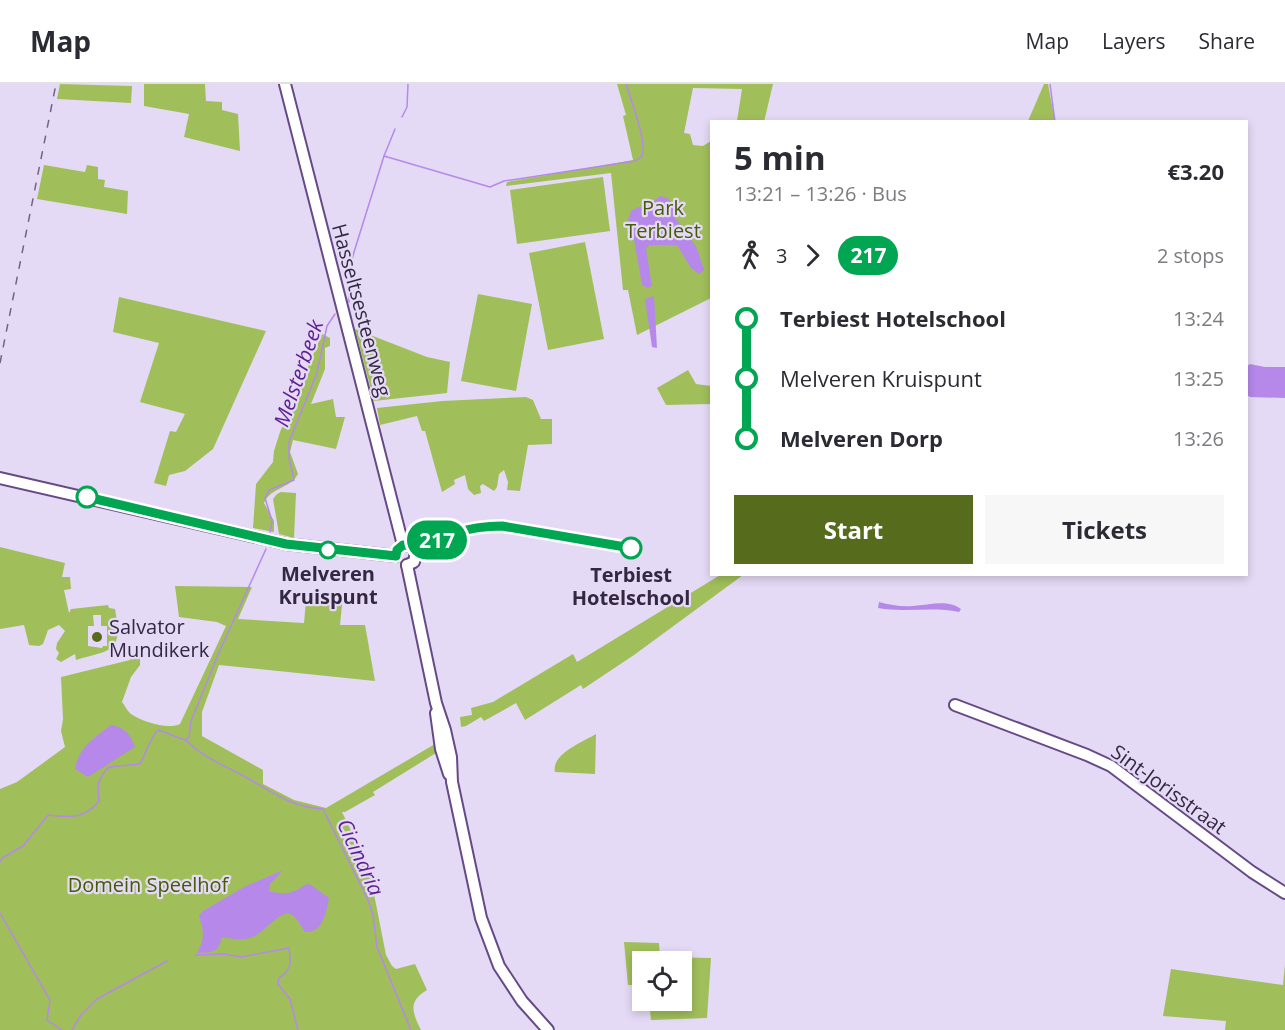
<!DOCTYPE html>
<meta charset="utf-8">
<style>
:root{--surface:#fff;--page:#f7f7f7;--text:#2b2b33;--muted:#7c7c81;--line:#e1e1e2;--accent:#566c1c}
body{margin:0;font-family:"Open Sans",sans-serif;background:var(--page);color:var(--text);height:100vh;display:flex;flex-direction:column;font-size:22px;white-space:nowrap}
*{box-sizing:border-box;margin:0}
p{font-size:20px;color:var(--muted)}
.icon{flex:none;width:33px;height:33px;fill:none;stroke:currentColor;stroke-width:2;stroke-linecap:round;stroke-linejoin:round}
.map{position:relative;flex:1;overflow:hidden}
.details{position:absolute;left:710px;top:36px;width:538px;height:456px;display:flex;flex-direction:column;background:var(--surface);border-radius:0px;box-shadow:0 3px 9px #0003}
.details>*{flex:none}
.badge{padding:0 12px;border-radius:20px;font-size:21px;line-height:39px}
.buttons{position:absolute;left:632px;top:867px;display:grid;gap:12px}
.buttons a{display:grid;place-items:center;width:60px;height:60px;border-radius:0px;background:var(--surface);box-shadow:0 3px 9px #0003;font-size:30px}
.map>.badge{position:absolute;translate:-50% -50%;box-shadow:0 0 0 3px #fff}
.legs{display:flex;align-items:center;gap:9px;height:66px;padding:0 24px;font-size:20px}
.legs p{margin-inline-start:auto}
.head{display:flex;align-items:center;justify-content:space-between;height:102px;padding:0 24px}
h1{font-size:33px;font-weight:700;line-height:45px}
.action{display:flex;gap:12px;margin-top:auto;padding:12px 24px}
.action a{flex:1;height:69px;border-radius:0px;background:var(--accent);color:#fff;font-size:24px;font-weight:700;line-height:69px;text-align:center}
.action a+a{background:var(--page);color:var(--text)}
ul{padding:0 24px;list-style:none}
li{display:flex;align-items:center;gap:21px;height:60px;font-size:22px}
li i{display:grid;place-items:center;width:9px;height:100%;margin:0 8px;background:currentColor}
li i::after{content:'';width:15px;height:15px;margin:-8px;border:4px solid;border-radius:50%;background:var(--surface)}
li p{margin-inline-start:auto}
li:first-child i{background:linear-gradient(#0000 50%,currentColor 0)}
li:last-child i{background:linear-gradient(currentColor 50%,#0000 0)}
header{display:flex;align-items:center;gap:36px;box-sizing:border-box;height:84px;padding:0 30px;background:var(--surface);border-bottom:2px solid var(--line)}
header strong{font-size:28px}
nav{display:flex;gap:33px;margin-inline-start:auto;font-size:21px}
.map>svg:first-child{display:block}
.green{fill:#a0bf5b;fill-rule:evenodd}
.water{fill:#b588ea}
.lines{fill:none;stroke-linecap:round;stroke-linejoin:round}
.stream{stroke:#b588ea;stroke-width:1.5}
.secondary-casing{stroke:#664a86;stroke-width:14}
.secondary{stroke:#fff;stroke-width:10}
.rail{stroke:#70647f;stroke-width:1.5;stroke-dasharray:8 8;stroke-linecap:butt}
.line-1-casing{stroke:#fff;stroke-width:14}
.line-1{stroke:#00a651;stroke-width:9}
.stop-1-dot{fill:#fff;stroke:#00a651;stroke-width:3}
.poi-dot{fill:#566c1c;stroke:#e5daf5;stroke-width:2}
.labels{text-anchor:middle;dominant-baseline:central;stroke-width:4.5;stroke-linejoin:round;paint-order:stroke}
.park-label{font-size:20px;fill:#465b06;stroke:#e5daf5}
.street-label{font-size:20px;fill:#332742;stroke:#e5daf5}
.stop-label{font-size:20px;font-weight:bold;fill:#332742;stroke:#e5daf5}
.poi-label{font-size:20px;fill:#332742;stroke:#e5daf5;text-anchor:start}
.water-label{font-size:21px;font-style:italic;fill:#5e1f93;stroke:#e5daf5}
</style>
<header>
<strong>Map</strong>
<nav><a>Map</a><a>Layers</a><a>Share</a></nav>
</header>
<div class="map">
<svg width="1285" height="946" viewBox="0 0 1285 946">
<rect width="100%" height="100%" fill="#e5daf5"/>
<g class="green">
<polygon points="60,0 132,2 131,19 57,15"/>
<polygon points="144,0 205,0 206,17 222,18 222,26 238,30 240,67 184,53 189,30 144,22"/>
<polygon points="617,0 773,0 764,38 737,37 742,5 693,4 684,49 690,50 693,61 703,62 711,57 711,214 637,251 628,206 623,206 611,89 506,102 507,98 633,76 623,32 626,31"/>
<polygon points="1044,0 1048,0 1055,37 1028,37"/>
<polygon points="44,81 85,88 87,81 98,83 98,95 105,96 104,103 128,107 127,130 37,115"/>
<polygon points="603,93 610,147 517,160 510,106"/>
<polygon points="585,158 604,255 548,266 529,169"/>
<polygon points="478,210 532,220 516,307 461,297"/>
<polygon points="119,213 266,247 213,365 185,387 169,391 166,402 154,399 170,347 176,348 185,330 140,318 159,259 113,248"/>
<polygon points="355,245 427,273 450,278 447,309 374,317"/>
<path d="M322,250L330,254V262L325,264V285L311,320L333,315L336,333H345L336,365L293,356L290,368L298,390C290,405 271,403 264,419L274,437V448L253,444L256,400L273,378L274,367L280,348Z"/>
<polygon points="688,286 696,300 711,302 711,320 666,321 657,304"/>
<polygon points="526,313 533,316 541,335 552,335 552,360 528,361 520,407 507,406 508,398 504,386 499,390 497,403 494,407 483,400 480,402 481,409 474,411 468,405 465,391 454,396 455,400 442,408 425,347 422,347 417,332 380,341 377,324 442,317"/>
<polygon points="281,408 296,409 294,454 279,450 273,415 277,410"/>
<path d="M0,463L65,479L62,493H70L71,505L64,506L69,529L71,525L108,521L109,524L115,525C123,569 113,565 76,576L75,570L61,578L56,575L59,569L56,565L57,559L65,547L59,541L48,546L43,560L39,562L29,561L24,541L0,545ZM93,531H101V542H107V562H103L102,564L88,562V542H94Z"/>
<polygon points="722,490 743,491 634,571 583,605 581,601 525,636 516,619 484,637 481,633 466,642 461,643 460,633 472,631 471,624 493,618 573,570 577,578"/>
<path d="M175,502L252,503L238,535L304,539L306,516L325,517L326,510L343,511L340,541H365L375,597L219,581L202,628V652L263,686V700L294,716L326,724L435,660L436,669L373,708L375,711L345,728H342L366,777L373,805L386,871L392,882L396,885L415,880L427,906C408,917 412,928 421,946H0V705L17,698L65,663L61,647L63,635L61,593L130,576V568L134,572L138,571L140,575V581L131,593L122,618C125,622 128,628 131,630C143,638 168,646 180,640L226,542L217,538L179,533Z"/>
<path d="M596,650L595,690L555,688C551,670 583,658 596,650Z"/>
<polygon points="624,858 659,859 660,873 711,874 707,934 651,936 649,917 681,916 681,878 642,878 642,901 628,901"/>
<polygon points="1285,880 1285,946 1225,946 1226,937 1163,932 1171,885 1283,901"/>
</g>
<g class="water">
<path d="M660,112L668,114L674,123V132L697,164L704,186L699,190L691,184L677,161H649L646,165L652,202L648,204L642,201L632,144L628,135L632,126C645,120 648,123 660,112Z"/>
<polygon points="654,212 657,264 652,263 645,215"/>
<polygon points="1250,280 1265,283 1285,283 1285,314 1250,313 1247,311 1247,282"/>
<path d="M879,518C890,521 902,523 913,522C929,521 948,515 961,525L959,528C932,522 906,529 878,524Z"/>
<path d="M111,641C125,644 130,649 135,663L88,693L75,685C79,663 94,654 111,641Z"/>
<path d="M283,786L270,800L269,807C283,811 294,810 306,800L311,801L329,814C326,829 323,849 305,848C300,842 298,833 290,830C281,826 265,847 255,852C245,857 233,855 222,853C218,870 212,868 197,869C205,855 204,847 199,832L203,827L244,803Z"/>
</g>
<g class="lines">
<g class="stream">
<polyline points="1050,0 1055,38"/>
<polyline points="402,33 407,23 408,0"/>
<path d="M384,72L490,103L504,97L635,77C637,76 641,74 642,72C648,60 630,13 626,0"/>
<polyline points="349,218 349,187 354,168 384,72 395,45"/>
<polyline points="270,448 272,437 265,414 269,406 294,396 289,374 289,358 317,289 327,242 335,230"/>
<path d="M186,656C204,675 227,682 249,695C273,709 294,724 323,725L368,816L373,831L377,863L411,946"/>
<path d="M0,778L2,774L23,762L48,731C70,733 84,736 99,717C97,701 97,695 109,683L140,680C145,671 152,651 158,646L185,656L189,653L191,637L220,566L266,465"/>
<polyline points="0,829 50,916 47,936 62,946"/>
<path d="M196,871L224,870L241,873L289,864C291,879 292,886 279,894L278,900L290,915L298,946"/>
<polyline points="72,946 81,931 97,915 167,877"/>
</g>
<defs>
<g id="secondary">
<polyline points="285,0 403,461"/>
<polyline points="0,394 286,460 396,472"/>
<polyline points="403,461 412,462 416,468 414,478 407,481"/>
<polyline points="407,481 436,619 445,646 451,673 452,698 481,834 499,882 522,917 548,946"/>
<polyline points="955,621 1087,671 1111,682 1252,788 1285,809"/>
<polyline points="436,629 441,665 449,690"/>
</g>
</defs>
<use href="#secondary" class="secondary-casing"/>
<use href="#secondary" class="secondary"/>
<polyline class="rail" points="0,279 56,0"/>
</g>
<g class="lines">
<defs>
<path id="line-1" d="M87,413L286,460L396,472L397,466L403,461L412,462L416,468C446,451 467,442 502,442L631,464"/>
</defs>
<use href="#line-1" class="line-1-casing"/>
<use href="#line-1" class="line-1"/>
</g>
<g class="stop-1-dot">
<circle cx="87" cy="413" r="10"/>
<circle cx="631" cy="464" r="10"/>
<circle cx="328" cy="466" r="8"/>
</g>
<circle class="poi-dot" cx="97" cy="553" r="6"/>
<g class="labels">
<g class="park-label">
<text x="663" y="123">Park<tspan x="663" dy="23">Terbiest</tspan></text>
<text x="148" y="800">Domein Speelhof</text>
</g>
<g class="street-label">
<text transform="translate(362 226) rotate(75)">Hasseltsesteenweg</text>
<text transform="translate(1169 705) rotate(36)">Sint-Jorisstraat</text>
</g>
<g class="stop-label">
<text x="328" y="489">Melveren<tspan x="328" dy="23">Kruispunt</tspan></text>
<text x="631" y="490">Terbiest<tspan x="631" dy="23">Hotelschool</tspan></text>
</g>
<g class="poi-label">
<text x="109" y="542">Salvator<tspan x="109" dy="23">Mundikerk</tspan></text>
</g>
<g class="water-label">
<text transform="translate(298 289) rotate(-71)">Melsterbeek</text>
<text transform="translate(361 773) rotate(65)">Cicindria</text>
</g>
</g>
</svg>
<div class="buttons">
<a><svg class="icon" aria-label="locate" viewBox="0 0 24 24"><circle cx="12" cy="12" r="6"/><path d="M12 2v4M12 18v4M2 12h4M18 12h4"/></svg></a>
</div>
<b class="badge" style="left:437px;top:456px;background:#00a651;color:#fff">217</b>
<section class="details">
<div class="head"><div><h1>5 min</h1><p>13:21 – 13:26 · Bus</p></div><b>€3.20</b></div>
<div class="legs"><svg class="icon" aria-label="walk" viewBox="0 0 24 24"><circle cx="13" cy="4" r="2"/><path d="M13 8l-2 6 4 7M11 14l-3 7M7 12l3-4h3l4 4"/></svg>3<svg class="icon" aria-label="forward" viewBox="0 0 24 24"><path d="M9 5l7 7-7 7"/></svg><b class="badge" style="background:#00a651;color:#fff">217</b><p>2 stops</p></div>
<ul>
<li><i style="color:#00a651"></i><b>Terbiest Hotelschool</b><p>13:24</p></li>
<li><i style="color:#00a651"></i><span>Melveren Kruispunt</span><p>13:25</p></li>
<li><i style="color:#00a651"></i><b>Melveren Dorp</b><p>13:26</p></li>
</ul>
<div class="action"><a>Start</a><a>Tickets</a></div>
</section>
</div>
